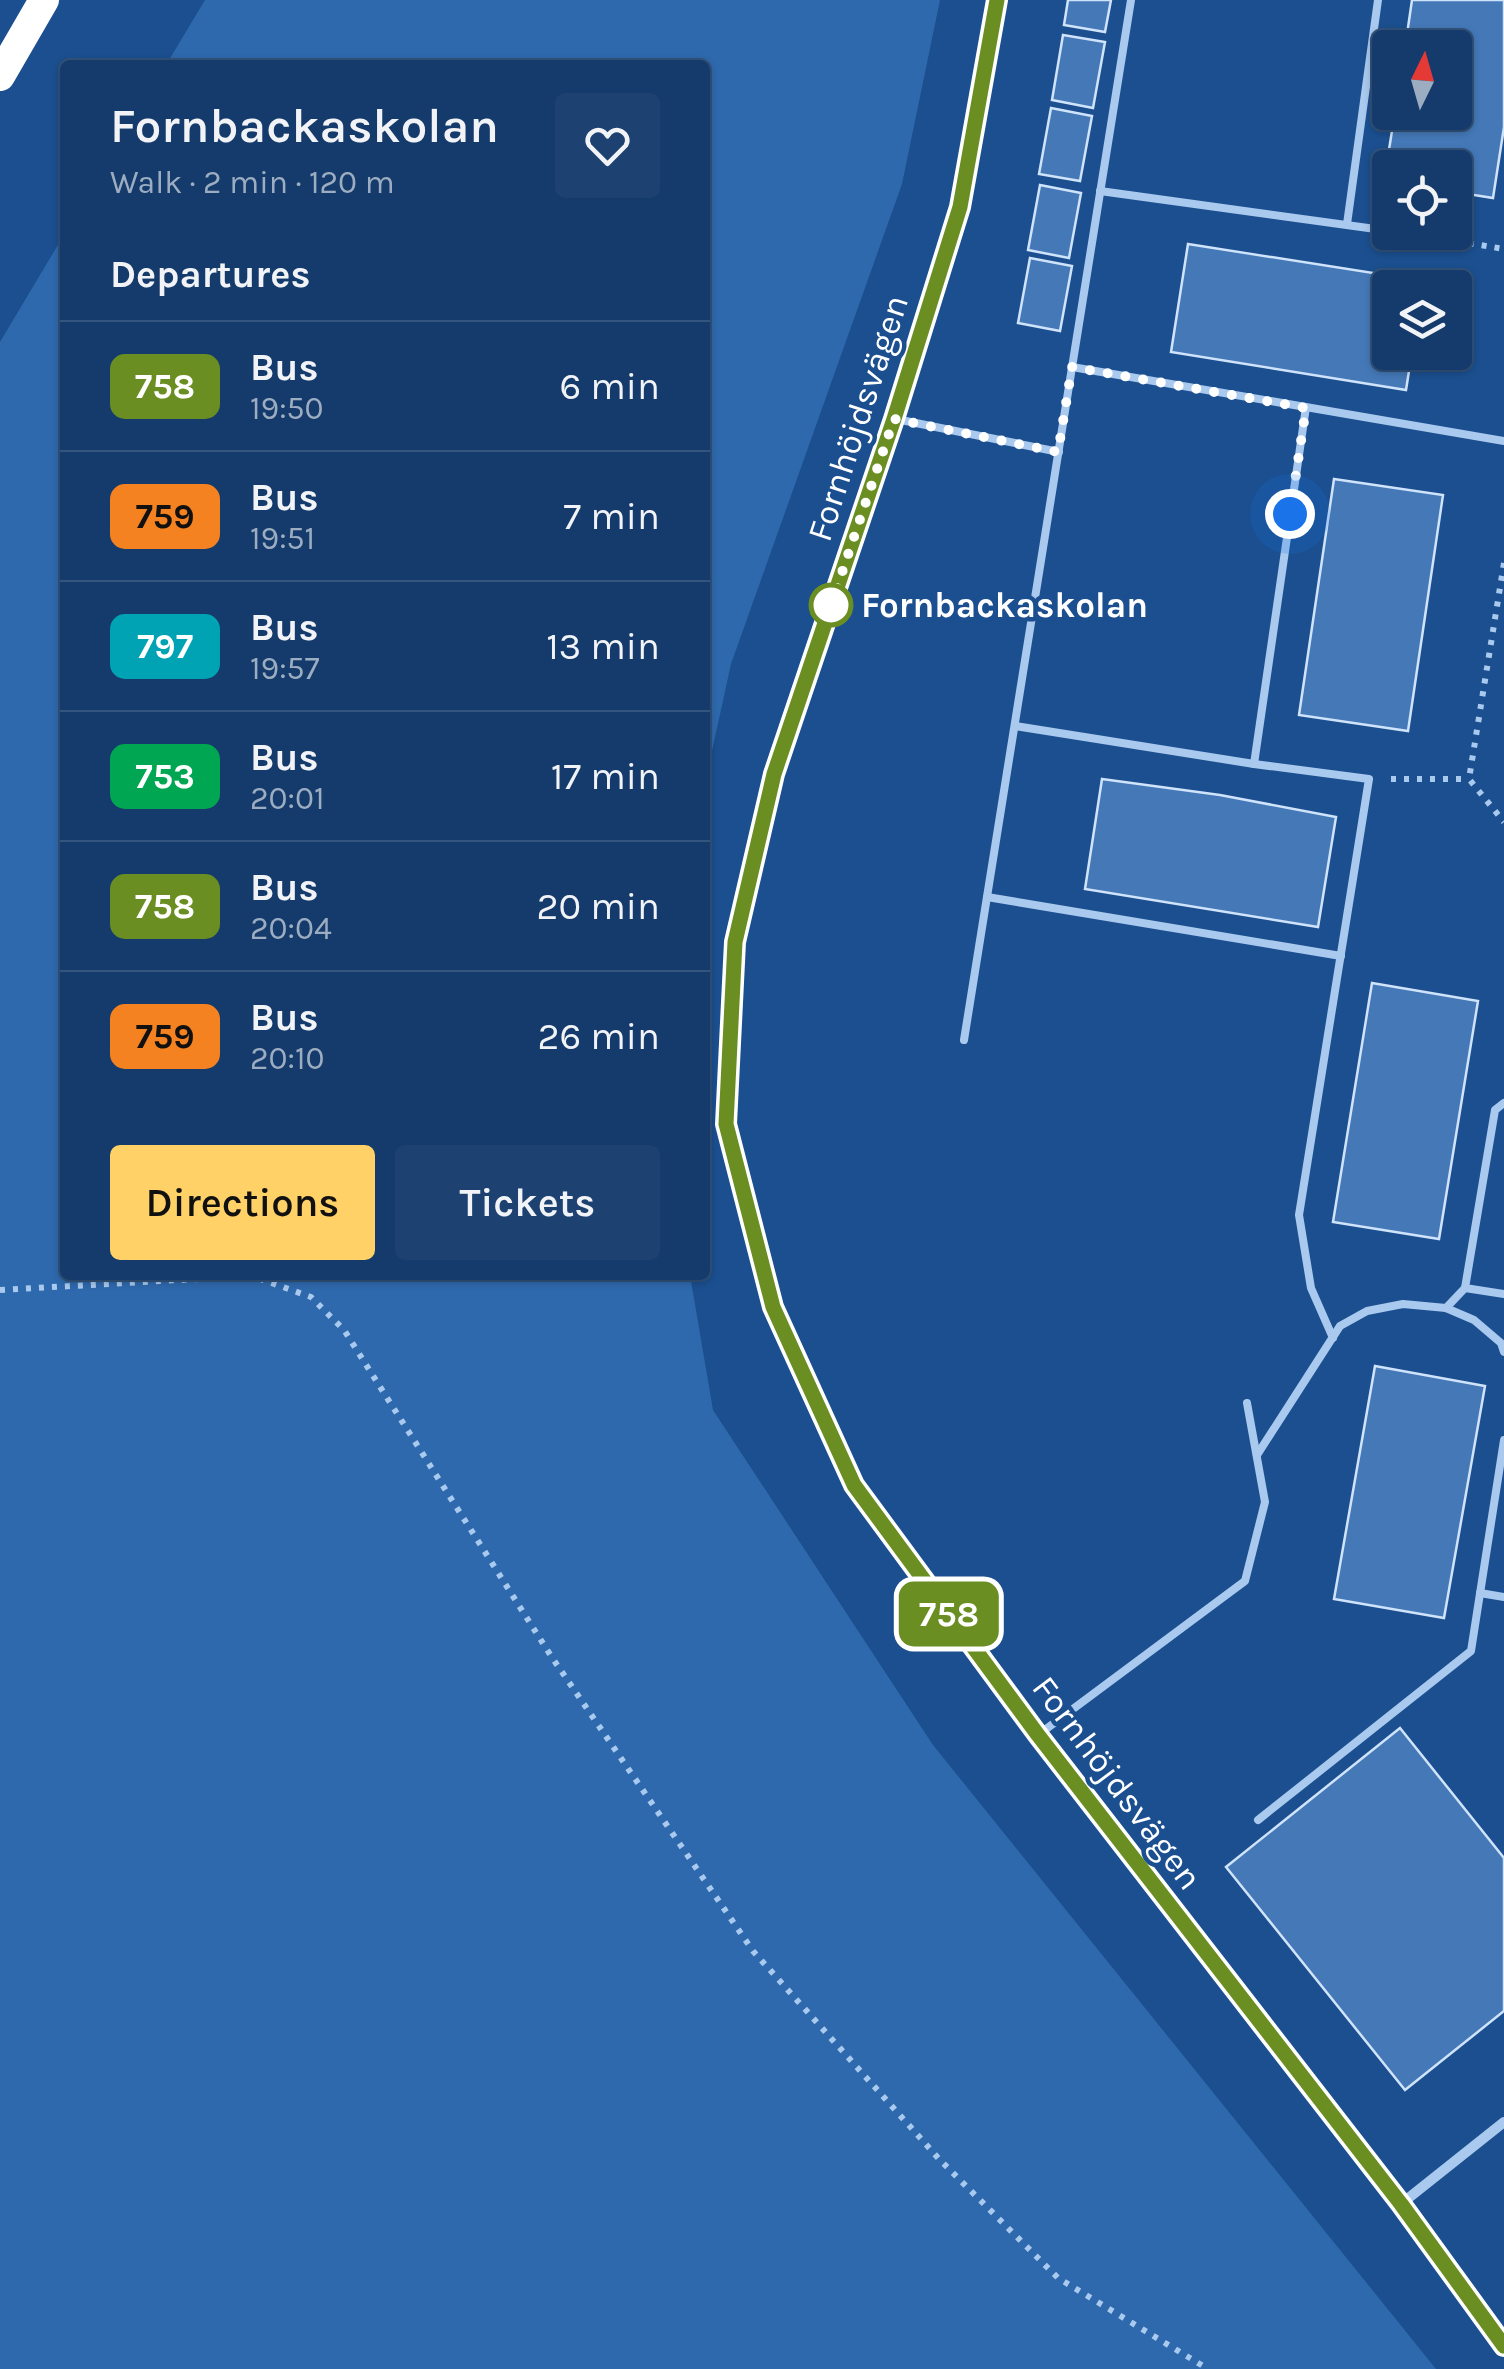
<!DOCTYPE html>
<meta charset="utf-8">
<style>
:root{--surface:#143b6b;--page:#1d4271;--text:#f1f3f6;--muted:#9dadc1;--line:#33557e;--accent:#ffd166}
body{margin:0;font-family:Karla,sans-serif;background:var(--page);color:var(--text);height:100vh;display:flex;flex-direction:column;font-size:38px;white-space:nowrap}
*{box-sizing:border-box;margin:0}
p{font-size:32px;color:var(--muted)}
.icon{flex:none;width:55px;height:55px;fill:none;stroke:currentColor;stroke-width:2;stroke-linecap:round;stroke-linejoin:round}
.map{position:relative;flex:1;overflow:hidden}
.details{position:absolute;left:60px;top:60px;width:650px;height:1220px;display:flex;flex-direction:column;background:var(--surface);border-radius:10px;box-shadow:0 2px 8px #0004,0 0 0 2px var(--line)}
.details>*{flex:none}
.badge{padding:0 20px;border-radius:15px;font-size:35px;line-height:65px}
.needle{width:65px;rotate:5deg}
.tools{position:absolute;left:1372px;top:30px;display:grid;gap:20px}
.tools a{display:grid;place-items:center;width:100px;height:100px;border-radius:10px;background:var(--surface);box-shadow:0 2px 8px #0004,0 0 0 2px var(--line);font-size:50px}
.you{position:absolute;width:50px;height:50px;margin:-25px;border:8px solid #fff;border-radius:50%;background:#1a73e8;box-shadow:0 0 0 15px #1a73e833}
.map>.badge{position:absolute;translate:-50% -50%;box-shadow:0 0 0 5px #fff}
h2{padding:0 50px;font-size:38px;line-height:90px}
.round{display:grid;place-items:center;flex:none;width:105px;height:105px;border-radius:10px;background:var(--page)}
.summary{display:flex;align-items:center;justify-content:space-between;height:170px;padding:0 50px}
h1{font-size:48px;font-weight:600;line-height:75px}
.button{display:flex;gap:20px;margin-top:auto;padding:20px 50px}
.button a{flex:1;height:115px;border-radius:10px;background:var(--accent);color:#111;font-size:40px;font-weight:600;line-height:115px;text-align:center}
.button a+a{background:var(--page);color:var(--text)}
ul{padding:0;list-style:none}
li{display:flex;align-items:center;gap:30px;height:130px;padding:0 50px;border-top:2px solid var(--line)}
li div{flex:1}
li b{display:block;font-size:38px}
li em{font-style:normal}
li .badge{min-width:110px;font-weight:700;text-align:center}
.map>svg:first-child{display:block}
.green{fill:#2e69ad}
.building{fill:#4478b7;stroke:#cfe3fa;stroke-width:2.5}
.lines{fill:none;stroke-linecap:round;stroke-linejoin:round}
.path{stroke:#a9c9ee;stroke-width:6;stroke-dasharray:5 8;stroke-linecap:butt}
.service{stroke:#a9c9ee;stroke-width:8}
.minor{stroke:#a9c9ee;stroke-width:10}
.tertiary{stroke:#a9c9ee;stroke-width:18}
.motorway{stroke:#fff;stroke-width:30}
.line-casing{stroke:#fff;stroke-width:22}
.line{stroke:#6b8e23;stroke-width:15}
.walk{stroke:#fff;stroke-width:10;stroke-dasharray:0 18}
.stop-dot{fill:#fff;stroke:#6b8e23;stroke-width:5}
.labels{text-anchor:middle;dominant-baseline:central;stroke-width:9;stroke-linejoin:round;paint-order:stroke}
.street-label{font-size:35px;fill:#fff;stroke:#1b4f8f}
.stop-label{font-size:35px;font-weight:bold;fill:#fff;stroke:#1b4f8f;text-anchor:start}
</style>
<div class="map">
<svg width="1504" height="2369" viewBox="0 0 1504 2369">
<rect width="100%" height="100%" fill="#1b4f8f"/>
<g class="green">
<polygon points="205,0 940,0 902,184 731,664 705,783 705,65 166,65"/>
<polygon points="65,233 65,1275 690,1275 713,1410 933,1745 1436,2369 0,2369 0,342"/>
</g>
<g class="building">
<polygon points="1068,0 1111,0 1105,32 1064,25"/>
<polygon points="1412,0 1504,0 1504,127 1493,198 1455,192 1455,168 1390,168 1390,182 1384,181 1395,112 1455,112 1455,48 1405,48"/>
<polygon points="1063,35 1105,42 1093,108 1052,100"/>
<polygon points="1051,108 1092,116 1080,181 1039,174"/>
<polygon points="1040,185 1081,193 1069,258 1028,250"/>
<polygon points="1188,244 1424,281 1423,288 1390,288 1390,352 1412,352 1406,390 1171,352"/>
<polygon points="1030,258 1072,266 1060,331 1018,323"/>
<polygon points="1334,479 1443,495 1408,731 1299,715"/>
<polygon points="1102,779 1220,795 1336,817 1318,927 1085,889"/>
<polygon points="1372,983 1478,1001 1439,1239 1333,1222"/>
<polygon points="1375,1366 1485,1386 1444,1618 1334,1599"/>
<polygon points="1400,1728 1504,1858 1504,2011 1405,2090 1226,1867"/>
</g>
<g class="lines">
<g class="path">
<polyline points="1456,241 1504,249"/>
<polyline points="1504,563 1469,779 1504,822"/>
<polyline points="1391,779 1468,779"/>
<polyline points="0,1290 252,1276 311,1297 344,1330 551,1656 753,1951 940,2160 1058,2278 1208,2369"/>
</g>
<g class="service">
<polyline points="1100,191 1390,231"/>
<polyline points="1347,224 1378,0"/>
<polyline points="1400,232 1432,238"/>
<polyline points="1072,367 1504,441"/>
<polyline points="896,419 1059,452"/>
<polyline points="1015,726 1254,764 1369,779 1299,1215 1311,1288 1333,1338"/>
<polyline points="1254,764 1306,407"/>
<polyline points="987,897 1341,956"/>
<polyline points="964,1040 1131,0"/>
<polyline points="1465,1288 1504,1294"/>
<polyline points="1446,1308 1465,1288 1495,1110 1504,1103"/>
<polyline points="1257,1455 1340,1326 1367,1311 1403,1304 1446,1308 1474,1320 1501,1343 1504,1352"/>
<polyline points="1480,1593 1504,1597"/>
<polyline points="1038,1735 1245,1581 1265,1502 1247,1403"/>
<polyline points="1258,1820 1471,1651 1504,1440"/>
</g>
<polyline class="minor" points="1401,2204 1504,2122"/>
<polyline class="tertiary" points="997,0 960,207 894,419 774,774 735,941 726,1124 773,1307 855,1485 1038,1735 1401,2204 1504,2346"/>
<polyline class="motorway" points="0,76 44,0"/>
</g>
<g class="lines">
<defs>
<polyline id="line" points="997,0 960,207 894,419 774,774 735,942 726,1124 773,1307 854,1485 1038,1735 1401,2204 1504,2346"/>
</defs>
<use href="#line" class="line-casing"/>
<use href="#line" class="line"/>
<polyline class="walk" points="831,605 894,419 1058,452 1072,367 1306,408 1290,514"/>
</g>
<circle class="stop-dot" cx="831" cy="605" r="20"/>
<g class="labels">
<g class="street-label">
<text transform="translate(858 418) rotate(-72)">Fornhöjdsvägen</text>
<text transform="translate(1117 1783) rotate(53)">Fornhöjdsvägen</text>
</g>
<g class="stop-label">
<text x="861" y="605">Fornbackaskolan</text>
</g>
</g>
</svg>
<div class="tools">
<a><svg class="needle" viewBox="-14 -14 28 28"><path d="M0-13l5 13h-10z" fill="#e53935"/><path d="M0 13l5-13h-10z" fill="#9dadc1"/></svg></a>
<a><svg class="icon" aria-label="locate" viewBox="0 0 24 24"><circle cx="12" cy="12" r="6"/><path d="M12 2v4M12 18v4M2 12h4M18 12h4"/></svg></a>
<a><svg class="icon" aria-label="layers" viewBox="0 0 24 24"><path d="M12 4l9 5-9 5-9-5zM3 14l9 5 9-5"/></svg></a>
</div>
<div class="you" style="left:1290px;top:514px"></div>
<b class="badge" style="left:949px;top:1614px;background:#6b8e23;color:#fff">758</b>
<section class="details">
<div class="summary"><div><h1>Fornbackaskolan</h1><p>Walk · 2 min · 120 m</p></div><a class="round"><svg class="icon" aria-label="heart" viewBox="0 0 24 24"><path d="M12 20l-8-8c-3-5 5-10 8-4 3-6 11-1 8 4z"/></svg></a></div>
<h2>Departures</h2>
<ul>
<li><span class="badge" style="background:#6b8e23;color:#fff">758</span><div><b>Bus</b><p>19:50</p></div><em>6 min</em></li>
<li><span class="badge" style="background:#f58220;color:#111">759</span><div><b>Bus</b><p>19:51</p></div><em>7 min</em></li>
<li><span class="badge" style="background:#00a3b4;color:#fff">797</span><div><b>Bus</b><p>19:57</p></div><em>13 min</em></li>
<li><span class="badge" style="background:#00a651;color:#fff">753</span><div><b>Bus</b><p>20:01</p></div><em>17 min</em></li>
<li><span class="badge" style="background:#6b8e23;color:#fff">758</span><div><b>Bus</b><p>20:04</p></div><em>20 min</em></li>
<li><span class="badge" style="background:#f58220;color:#111">759</span><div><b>Bus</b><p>20:10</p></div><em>26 min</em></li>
</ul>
<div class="button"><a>Directions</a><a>Tickets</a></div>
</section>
</div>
